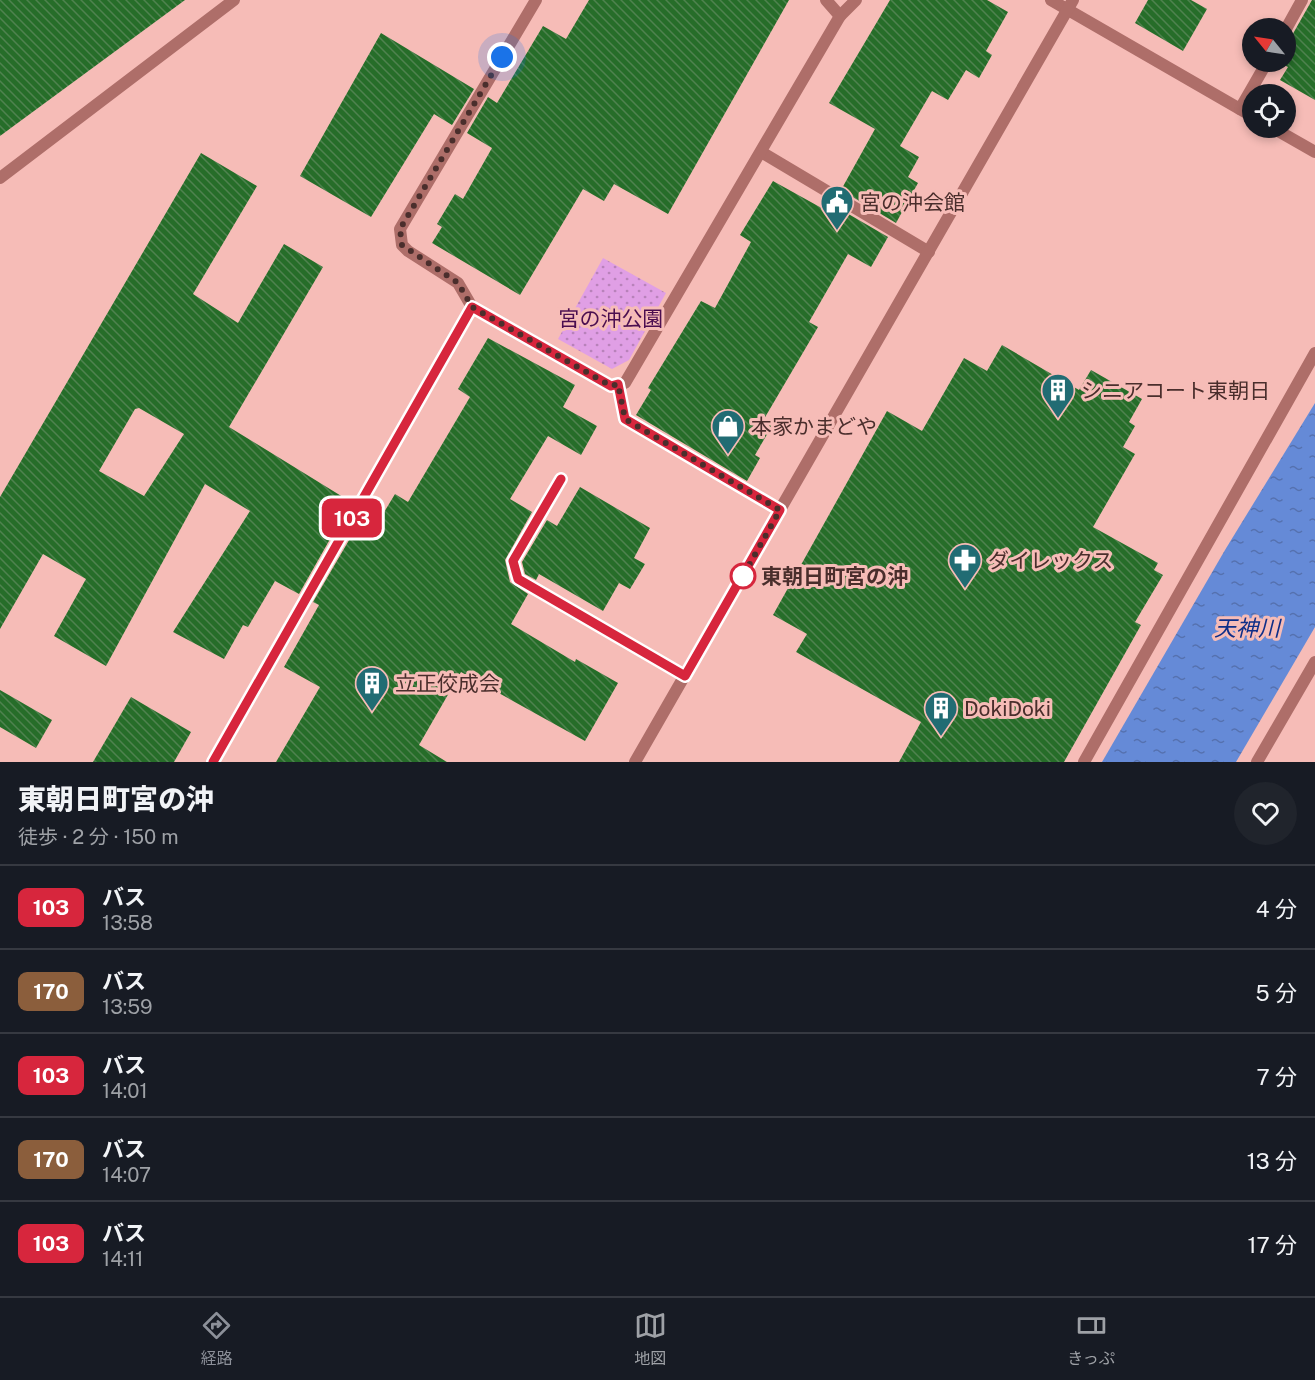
<!DOCTYPE html>
<html lang="ja">
<meta charset="utf-8">
<style>
:root{--surface:#171b24;--page:#20242c;--text:#f1f3f6;--muted:#9ea1a6;--line:#363941;--accent:#8c9099}
body{margin:0;font-family:"Public Sans","Noto Sans JP",sans-serif;background:var(--page);color:var(--text);height:100vh;display:flex;flex-direction:column;font-size:22px;white-space:nowrap}
*{box-sizing:border-box;margin:0}
p{font-size:20px;color:var(--muted)}
.icon{flex:none;width:33px;height:33px;fill:none;stroke:currentColor;stroke-width:2;stroke-linecap:round;stroke-linejoin:round}
.map{position:relative;height:762px;overflow:hidden}
.sheet{display:flex;flex-direction:column;background:var(--surface);flex:1}
.sheet>*{flex:none}
.badge{padding:0 12px;border-radius:9px;font-size:21px;line-height:39px}
.needle{width:39px;rotate:300deg}
.tools{position:absolute;left:1242px;top:18px;display:grid;gap:12px}
.tools a{display:grid;place-items:center;width:54px;height:54px;border-radius:50%;background:var(--surface);box-shadow:0 3px 9px #0003;font-size:30px}
.you{position:absolute;width:30px;height:30px;margin:-15px;border:4px solid #fff;border-radius:50%;background:#1a73e8;box-shadow:0 0 0 9px #1a73e833}
.map>.badge{position:absolute;translate:-50% -50%;box-shadow:0 0 0 3px #fff}
.round{display:grid;place-items:center;flex:none;width:63px;height:63px;border-radius:32px;background:var(--page)}
.headline{display:flex;align-items:center;justify-content:space-between;height:102px;padding:0 18px}
h1{font-size:28px;font-weight:800;line-height:45px}
ul{padding:0;list-style:none}
li{display:flex;align-items:center;gap:18px;height:84px;padding:0 18px;border-top:2px solid var(--line)}
li div{flex:1}
li b{display:block;font-size:22px}
li em{font-style:normal}
li .badge{min-width:66px;font-weight:700;text-align:center}
.menu{display:flex;justify-content:space-around;align-items:center;height:84px;border-top:2px solid var(--line);background:var(--surface);font-size:16px;color:var(--muted)}
.menu a{display:grid;justify-items:center;gap:3px}
.menu .on{color:var(--accent)}
.map>svg:first-child{display:block}
.park{fill:url(#park-dots)}
.water{fill:url(#water-ripples)}
.building{fill:url(#building-back-hatch);fill-rule:evenodd}
.lines{fill:none;stroke-linecap:round;stroke-linejoin:round}
.service{stroke:#ae6e69;stroke-width:12}
.minor{stroke:#ae6e69;stroke-width:12}
.tertiary{stroke:#ae6e69;stroke-width:12}
.line-casing{stroke:#fff;stroke-width:14}
.line{stroke:#d7263d;stroke-width:9}
.walk{stroke:#4a2e2c;stroke-width:6;stroke-dasharray:0 10.8}
.stop-dot{fill:#fff;stroke:#d7263d;stroke-width:3}
.labels{text-anchor:middle;dominant-baseline:central;stroke-width:6;stroke-linejoin:round;paint-order:stroke}
.poi-label{font-size:21px;fill:#4a2e2c;stroke:#f6bcb7;text-anchor:start}
.park-label{font-size:21px;fill:#4b0e50;stroke:#f6bcb7}
.stop-label{font-size:21px;font-weight:bold;fill:#4a2e2c;stroke:#f6bcb7;text-anchor:start}
.water-label{font-size:22px;font-style:italic;fill:#0e2e88;stroke:#f6bcb7}
</style>
<div class="map">
<svg width="1315" height="762" viewBox="0 0 1315 762">
<defs>
<pattern id="park-dots" width="8" height="8" patternUnits="userSpaceOnUse" patternTransform="scale(1.5)"><rect width="8" height="8" fill="#e09fe5"/><path d="M2 2h.1M6 6h.1" fill="none" stroke="#b882ba" stroke-width="1.8" stroke-linecap="round"/></pattern>
<pattern id="water-ripples" width="26" height="14" patternUnits="userSpaceOnUse" patternTransform="scale(1.5)"><rect width="26" height="14" fill="#658ad7"/><path d="M2 4q2-2 4 0t4 0M15 11q2-2 4 0t4 0" fill="none" stroke="#5571af"/></pattern>
<pattern id="building-back-hatch" width="6" height="6" patternUnits="userSpaceOnUse" patternTransform="scale(1.5)"><rect width="6" height="6" fill="#266d29"/><path d="M-1 5l2 2M0 0l6 6M5-1l2 2" fill="none" stroke="#4f824f"/></pattern>
</defs>
<rect width="100%" height="100%" fill="#f6bcb7"/>
<polygon class="park" points="603,258 666,293 629,360 612,369 558,339"/>
<polygon class="water" points="1315,403 1315,627 1236,762 1102,762 1225,550"/>
<g class="building">
<polygon points="0,0 185,0 0,136"/>
<polygon points="589,0 789,0 668,214 614,184 604,201 583,189 520,295 432,243 442,227 437,224 455,194 463,199 492,148 467,133 488,97 497,103 543,26 566,39"/>
<polygon points="890,0 987,0 1008,12 986,51 992,55 979,78 966,70 948,100 932,91 900,146 919,157 908,177 918,183 896,223 841,190 875,129 829,103"/>
<polygon points="1148,0 1191,0 1207,9 1183,51 1135,23"/>
<polygon points="1312,0 1315,0 1315,100 1280,80 1288,67 1278,62 1286,62 1286,46"/>
<polygon points="381,33 474,89 452,125 434,114 371,217 300,176"/>
<path d="M201,153L257,186L193,294L238,323L284,244L323,267L229,427L351,502L299,594L275,581L248,627L243,625L224,659L173,632L250,511L205,484L106,666L54,636L86,579L43,554L0,629V497ZM139,408L184,434L144,496L99,471L135,409Z"/>
<polygon points="773,181 827,211 833,205 888,237 871,267 848,254 809,322 818,327 764,419 773,424 755,455 760,458 747,481 636,415 651,390 648,388 701,301 715,308 751,242 740,235"/>
<polygon points="488,338 575,385 563,407 597,426 581,455 548,436 510,499 532,512 505,560 510,582 528,594 511,624 575,662 576,659 618,683 585,741 461,672 419,745 447,762 276,762 320,687 284,667 319,605 313,602 366,511 380,519 395,494 408,502 470,397 458,389"/>
<polygon points="1002,345 1079,390 1091,370 1142,399 1129,422 1135,426 1123,447 1135,454 1093,527 1158,563 1154,570 1163,575 1135,622 1141,625 1064,762 899,762 921,722 796,652 807,634 773,615 887,411 922,431 964,358 987,371"/>
<polygon points="580,487 650,528 634,558 645,564 630,589 619,583 603,611 539,574 536,580 525,574 522,562 547,520 557,526"/>
<polygon points="0,690 52,720 36,748 0,727"/>
<polygon points="131,697 191,732 174,762 93,762"/>
</g>
<g class="lines">
<g class="service">
<polyline points="826,0 840,16"/>
<polyline points="761,152 929,252"/>
<polyline points="0,178 234,0"/>
<polyline points="472,307 611,386 625,383 840,16 856,0"/>
<polyline points="618,384 625,419 780,510"/>
<polyline points="561,479 513,561 518,579 685,676"/>
</g>
<g class="minor">
<polyline points="1051,0 1252,116"/>
<polyline points="1286,29 1302,0"/>
<polyline points="1240,109 1267,62"/>
<polyline points="1273,128 1315,152"/>
<polyline points="213,762 472,307 458,283 408,251 402,245 400,229 536,0"/>
<polyline points="1084,762 1315,353"/>
<polyline points="1257,762 1315,662"/>
</g>
<polyline class="tertiary" points="635,762 1073,0"/>
</g>
<g class="lines">
<defs>
<polyline id="line" points="213,762 472,307 611,386 618,384 625,419 780,510 685,676 518,579 513,561 561,479"/>
</defs>
<use href="#line" class="line-casing"/>
<use href="#line" class="line"/>
<polyline class="walk" points="502,57 400,229 402,245 458,283 472,307 611,386 618,384 625,419 780,510 743,576"/>
</g>
<defs>
<symbol id="civic-pin" viewBox="-11 -11 22 30"><path d="M0 17L-7.5 6A9.5 9.5 0 1 1 7.5 6Z" fill="#216c73" stroke="#f6bcb7"/><path d="M-.6-6.5H3V-4.5H.6V-3L4-1V1h2V6H-6V1h2V-1L-.6-3ZM-1.2 2.5V6h2.4V2.5Z" fill="#fff"/></symbol>
<symbol id="building-pin" viewBox="-11 -11 22 30"><path d="M0 17L-7.5 6A9.5 9.5 0 1 1 7.5 6Z" fill="#216c73" stroke="#f6bcb7"/><path d="M-4-6H4V6H1V3H-1V6H-4ZM-2.5-4.3h1.7v1.8h-1.7ZM.8-4.3h1.7v1.8H.8ZM-2.5-1h1.7V.8h-1.7ZM.8-1h1.7V.8H.8Z" fill="#fff"/></symbol>
<symbol id="shop-pin" viewBox="-11 -11 22 30"><path d="M0 17L-7.5 6A9.5 9.5 0 1 1 7.5 6Z" fill="#216c73" stroke="#f6bcb7"/><path d="M-5-2.5h2.3a2.7 3.5 0 0 1 5.4 0H5L5.5 6h-11ZM-1.5-2.5h3a1.5 2.3 0 0 0-3 0Z" fill="#fff"/></symbol>
<symbol id="pharmacy-pin" viewBox="-11 -11 22 30"><path d="M0 17L-7.5 6A9.5 9.5 0 1 1 7.5 6Z" fill="#216c73" stroke="#f6bcb7"/><path d="M-2-6h4v4h4v4h-4v4h-4v-4h-4v-4h4Z" fill="#fff"/></symbol>
</defs>
<g fill-rule="evenodd">
<use href="#civic-pin" x="818" y="183" width="38" height="52"/>
<use href="#building-pin" x="1039" y="371" width="38" height="52"/>
<use href="#shop-pin" x="709" y="407" width="38" height="52"/>
<use href="#pharmacy-pin" x="946" y="541" width="38" height="52"/>
<use href="#building-pin" x="353" y="664" width="38" height="52"/>
<use href="#building-pin" x="922" y="689" width="38" height="52"/>
</g>
<circle class="stop-dot" cx="743" cy="576" r="12"/>
<g class="labels">
<g class="poi-label">
<text x="860" y="202">宮の沖会館</text>
<text x="1081" y="390">シニアコート東朝日</text>
<text x="751" y="426">本家かまどや</text>
<text x="988" y="560">ダイレックス</text>
<text x="395" y="683">立正佼成会</text>
<text x="964" y="708">DokiDoki</text>
</g>
<g class="park-label">
<text x="611" y="318">宮の沖公園</text>
</g>
<g class="stop-label">
<text x="761" y="576">東朝日町宮の沖</text>
</g>
<g class="water-label">
<text x="1247" y="628">天神川</text>
</g>
</g>
</svg>
<div class="tools">
<a><svg class="needle" viewBox="-14 -14 28 28"><path d="M0-13l5 13h-10z" fill="#e53935"/><path d="M0 13l5-13h-10z" fill="#9ea1a6"/></svg></a>
<a><svg class="icon" aria-label="locate" viewBox="0 0 24 24"><circle cx="12" cy="12" r="6"/><path d="M12 2v4M12 18v4M2 12h4M18 12h4"/></svg></a>
</div>
<div class="you" style="left:502px;top:57px"></div>
<b class="badge" style="left:352px;top:518px;background:#d7263d;color:#fff">103</b>
</div>
<section class="sheet">
<div class="headline"><div><h1>東朝日町宮の沖</h1><p>徒歩 · 2 分 · 150 m</p></div><a class="round"><svg class="icon" aria-label="heart" viewBox="0 0 24 24"><path d="M12 20l-8-8c-3-5 5-10 8-4 3-6 11-1 8 4z"/></svg></a></div>
<ul>
<li><span class="badge" style="background:#d7263d;color:#fff">103</span><div><b>バス</b><p>13:58</p></div><em>4 分</em></li>
<li><span class="badge" style="background:#8b5e3c;color:#fff">170</span><div><b>バス</b><p>13:59</p></div><em>5 分</em></li>
<li><span class="badge" style="background:#d7263d;color:#fff">103</span><div><b>バス</b><p>14:01</p></div><em>7 分</em></li>
<li><span class="badge" style="background:#8b5e3c;color:#fff">170</span><div><b>バス</b><p>14:07</p></div><em>13 分</em></li>
<li><span class="badge" style="background:#d7263d;color:#fff">103</span><div><b>バス</b><p>14:11</p></div><em>17 分</em></li>
</ul>
</section>
<nav class="menu">
<a class="on"><svg class="icon" aria-label="directions" viewBox="0 0 24 24"><path d="M12 3l9 9-9 9-9-9zM9 14v-3h6M13 9l2 2-2 2"/></svg>経路</a>
<a><svg class="icon" aria-label="map" viewBox="0 0 24 24"><path d="M3 6l6-2 6 2 6-2v14l-6 2-6-2-6 2zM9 4v14M15 6v14"/></svg>地図</a>
<a><svg class="icon" aria-label="tickets" viewBox="0 0 24 24"><path d="M3 7h18v10H3zM15 7v10"/></svg>きっぷ</a>
</nav>
